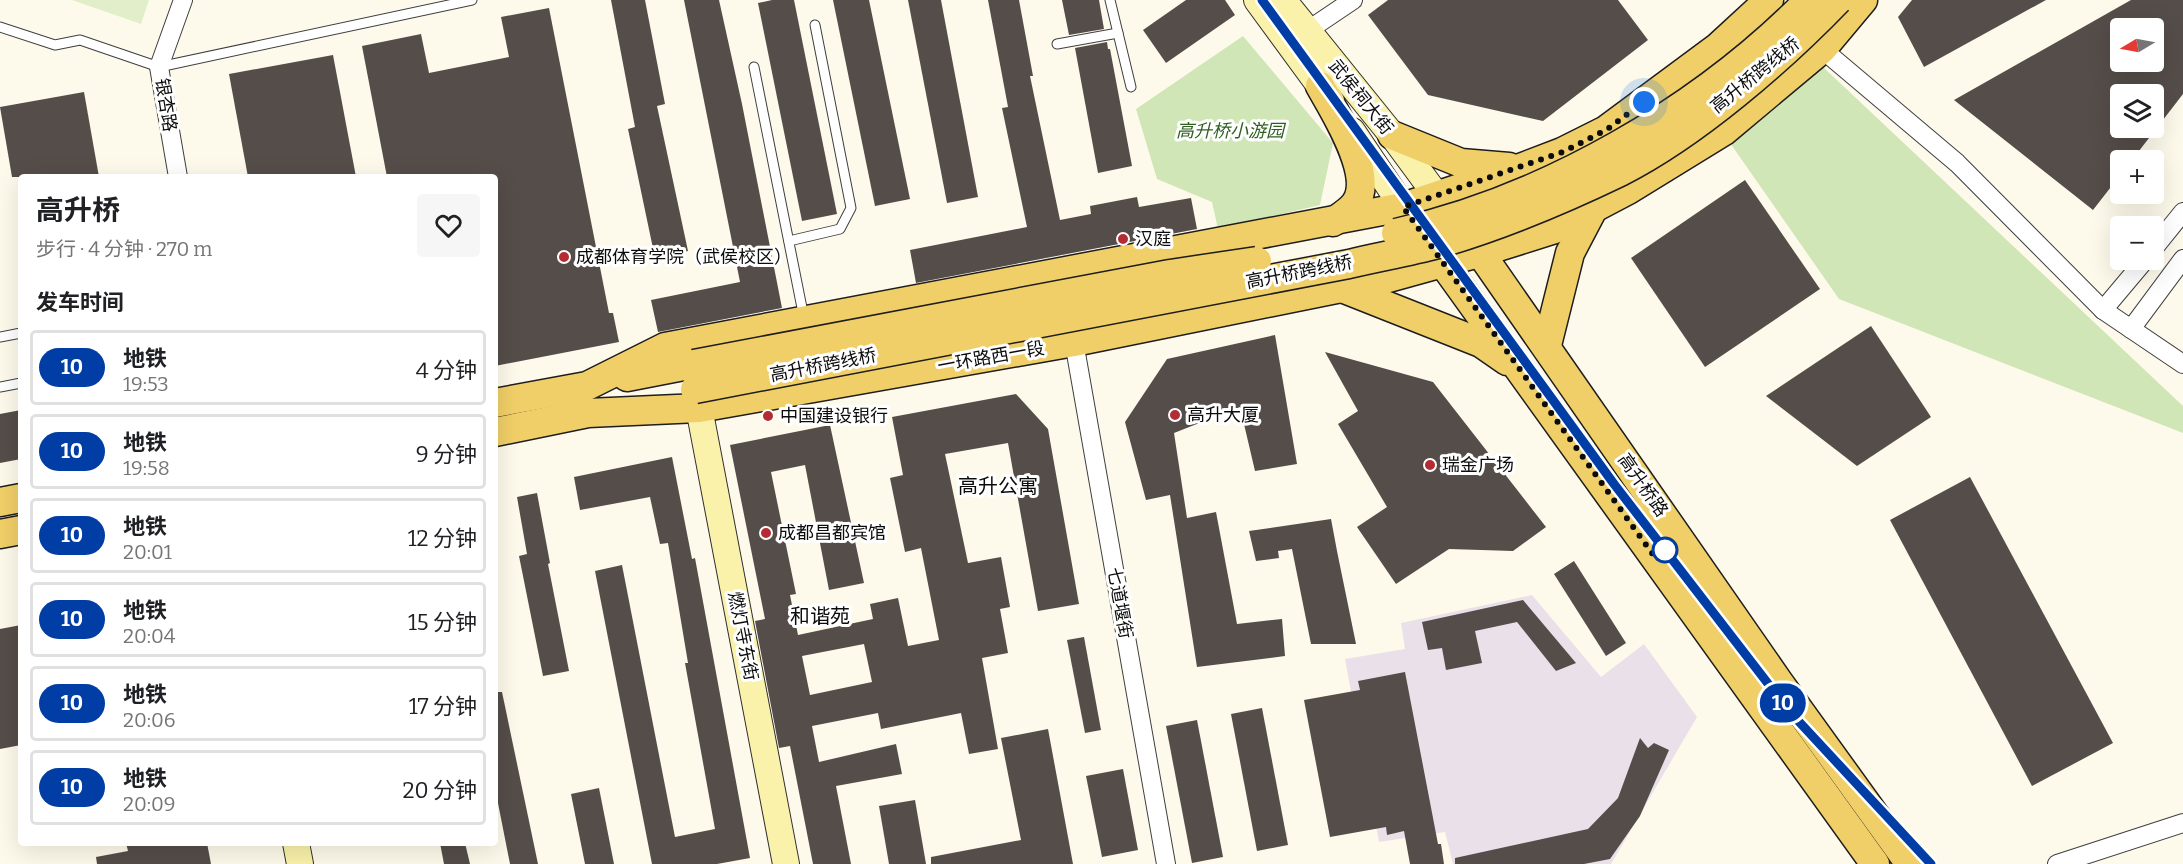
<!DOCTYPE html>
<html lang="zh">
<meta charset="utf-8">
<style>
:root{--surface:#fff;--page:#f6f6f6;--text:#202124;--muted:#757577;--line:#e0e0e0}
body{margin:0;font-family:Bitter,"Noto Sans SC",serif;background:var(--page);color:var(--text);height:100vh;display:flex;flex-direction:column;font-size:22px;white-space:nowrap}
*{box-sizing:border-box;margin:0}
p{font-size:20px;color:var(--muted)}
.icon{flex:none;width:33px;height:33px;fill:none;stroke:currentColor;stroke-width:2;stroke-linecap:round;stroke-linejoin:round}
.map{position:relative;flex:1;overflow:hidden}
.drawer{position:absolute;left:18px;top:174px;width:480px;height:672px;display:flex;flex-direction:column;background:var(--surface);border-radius:6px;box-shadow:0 6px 24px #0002}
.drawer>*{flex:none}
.badge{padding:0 12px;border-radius:20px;font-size:21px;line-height:39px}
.needle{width:39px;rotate:260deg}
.controls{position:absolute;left:2110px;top:18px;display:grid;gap:12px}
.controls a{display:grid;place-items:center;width:54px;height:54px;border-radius:6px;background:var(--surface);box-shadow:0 6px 24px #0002;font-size:30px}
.you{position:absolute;width:30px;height:30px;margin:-15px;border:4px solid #fff;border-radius:50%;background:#1a73e8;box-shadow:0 0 0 9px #1a73e833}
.map>.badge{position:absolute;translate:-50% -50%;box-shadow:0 0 0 3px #fff}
h2{padding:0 18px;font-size:22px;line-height:54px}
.round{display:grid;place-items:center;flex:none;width:63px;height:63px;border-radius:6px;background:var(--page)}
.head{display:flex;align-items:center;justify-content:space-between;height:102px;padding:0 18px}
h1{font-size:28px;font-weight:700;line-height:45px}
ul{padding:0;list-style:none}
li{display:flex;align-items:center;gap:18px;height:75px;margin:0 12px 9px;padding:0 6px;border:3px solid var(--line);border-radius:6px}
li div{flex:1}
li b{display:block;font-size:22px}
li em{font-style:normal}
li .badge{min-width:66px;font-weight:700;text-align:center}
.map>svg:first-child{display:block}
.industrial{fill:#e9e0ea}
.green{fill:#d0e6b7}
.pitch{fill:#e1eec9}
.building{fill:#544d49;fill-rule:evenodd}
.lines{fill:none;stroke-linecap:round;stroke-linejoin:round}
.lane-casing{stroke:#3f3f3f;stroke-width:11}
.street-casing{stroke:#3f3f3f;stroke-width:20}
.secondary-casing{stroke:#2e2e2e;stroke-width:28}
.primary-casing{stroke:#1d1d1d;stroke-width:31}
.lane{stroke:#fff;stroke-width:9}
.street{stroke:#fff;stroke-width:18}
.secondary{stroke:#faf1aa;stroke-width:26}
.primary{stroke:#f1cf68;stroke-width:28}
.primary-bridge-casing{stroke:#1d1d1d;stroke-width:31;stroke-linecap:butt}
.primary-bridge{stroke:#f1cf68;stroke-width:28}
.line-casing{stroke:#fff;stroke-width:14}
.line{stroke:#003da5;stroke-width:9}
.walk{stroke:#0c0c0c;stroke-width:6;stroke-dasharray:0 10.8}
.poi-dot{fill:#b32c34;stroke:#fff;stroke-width:2}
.stop-dot{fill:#fff;stroke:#003da5;stroke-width:3}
.labels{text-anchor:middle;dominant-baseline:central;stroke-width:6;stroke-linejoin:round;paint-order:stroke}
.street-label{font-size:18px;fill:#0c0c0c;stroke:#fff}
.park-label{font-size:18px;font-style:italic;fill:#2e5f20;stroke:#fff}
.poi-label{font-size:18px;fill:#0c0c0c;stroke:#fff;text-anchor:start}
.neighbourhood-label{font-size:20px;fill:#0c0c0c;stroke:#fff}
</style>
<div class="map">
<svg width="2183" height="864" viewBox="0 0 2183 864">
<rect width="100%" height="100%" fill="#fefaeb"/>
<polygon class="industrial" points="1532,595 1601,677 1644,644 1697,717 1611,864 1453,864 1445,832 1379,842 1345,659 1405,649 1401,623"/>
<g class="green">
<polygon points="1243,36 1333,143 1320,205 1218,229 1212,202 1157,179 1136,109"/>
<polygon points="1823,67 2183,406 2183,433 1839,299 1730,143"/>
</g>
<polygon class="pitch" points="72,0 149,0 141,24"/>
<g class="building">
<polygon points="611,0 645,0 665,104 657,106 688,251 655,258 628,129 635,127"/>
<polygon points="684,0 719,0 742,104 782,308 658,332 651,300 740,282"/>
<polygon points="772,0 794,0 837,214 802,221 758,3"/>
<polygon points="833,0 869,0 910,199 875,206"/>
<polygon points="908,0 941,0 978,197 947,203"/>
<polygon points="988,0 1019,0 1033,76 1030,76 1060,220 1091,214 1090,206 1137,197 1139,207 1191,198 1197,229 916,283 910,250 1027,227 1002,108 1008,107"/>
<polygon points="1062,0 1099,0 1104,29 1069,35"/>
<polygon points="1186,0 1225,0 1235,15 1166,63 1143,30"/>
<polygon points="1388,0 1618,0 1648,40 1543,121 1428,95 1368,15"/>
<polygon points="1912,0 2046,0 1924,67 1898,17"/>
<path d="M2131,0H2183V94L2132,160H2121V174L2093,210L1954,100ZM2121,28H2154V62H2121ZM2121,94H2154V128H2121Z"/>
<polygon points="549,8 609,313 613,313 619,342 495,366 495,177 387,177 362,46 421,34 429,73 509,57 501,17"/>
<polygon points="1107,42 1108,49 1110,49 1132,166 1098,173 1075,48"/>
<polygon points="333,55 356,177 248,177 229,74"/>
<polygon points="84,92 99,177 12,177 0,107"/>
<polygon points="1745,180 1820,289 1705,367 1631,258"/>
<polygon points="1871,326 1931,417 1857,466 1766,396"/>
<polygon points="1275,335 1297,464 1255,471 1240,407 1174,433 1187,518 1216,512 1237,624 1282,619 1285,656 1197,667 1170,495 1146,500 1125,422 1167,359"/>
<polygon points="1325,352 1433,382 1546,527 1513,551 1449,549 1396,584 1357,527 1387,507 1338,424 1358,411"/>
<path d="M1016,394L1048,429L1079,604L1038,611L1008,443L945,454L968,563L1001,557L1010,607L1000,609L1008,653L982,658L998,749L969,754L961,713L881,729L878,713L812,726L819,762L896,744L902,774L836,786L851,864H813L790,746L779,748L755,621L765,619L730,445L830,425L864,583L829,590L805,465L771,472L796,594L790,595L798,635L873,619L870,604L898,598L908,646L939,640L921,548L905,552L890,478L903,475L892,417ZM864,644L872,682L810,695L802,656Z"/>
<polygon points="21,410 21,459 0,463 0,414"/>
<polygon points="672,457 692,559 695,558 750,858 717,864 652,864 595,571 622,565 675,837 715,829 685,663 688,663 668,543 660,544 650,497 580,510 574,477"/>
<polygon points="1970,477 2113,743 2032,786 1890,520"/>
<polygon points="537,493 550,563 548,564 569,671 543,676 519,556 527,554 517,497"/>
<polygon points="1331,519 1337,551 1356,644 1311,644 1292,549 1278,551 1279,558 1256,561 1249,531"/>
<polygon points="1574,561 1626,643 1606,656 1554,574"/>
<polygon points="1523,600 1576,663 1556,671 1517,622 1475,631 1482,663 1446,670 1442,648 1428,650 1422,622"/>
<polygon points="21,625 21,745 0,749 0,629"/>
<polygon points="1084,637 1101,730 1085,733 1067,640"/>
<polygon points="1405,672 1438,844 1441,844 1444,864 1410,864 1404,831 1387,835 1386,827 1330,837 1304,700 1360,690 1358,681"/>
<polygon points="495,692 502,692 538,864 510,864 495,788"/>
<polygon points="1262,708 1288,845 1257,851 1231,714"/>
<polygon points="1197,720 1223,857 1192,863 1166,726"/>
<polygon points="1048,729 1073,864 931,864 931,857 1021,840 1001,738"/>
<polygon points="1640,738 1648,748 1654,743 1669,750 1640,816 1610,859 1584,864 1455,864 1455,858 1588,829 1618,798"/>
<polygon points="1123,769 1138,850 1102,857 1086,776"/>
<polygon points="599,788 614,864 585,864 571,794"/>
<polygon points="915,800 926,864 889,864 879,806"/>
<polygon points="126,843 207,843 211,864 97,864 96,857 128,851"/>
<polygon points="440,843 465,843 470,864 444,864"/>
</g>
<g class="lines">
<defs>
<g id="lane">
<polyline points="1110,0 1131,87"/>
<polyline points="0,27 55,45 80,40 159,67 472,0"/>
<polyline points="1057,44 1118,33"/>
<polyline points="754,67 804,318"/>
<polyline points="789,241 840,229 851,208 815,25"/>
<polyline points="0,337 21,333"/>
<polyline points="0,387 21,383"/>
</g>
<g id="street">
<polyline points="1307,31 1353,0"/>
<polyline points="1822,49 1957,163 2103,310 2183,364"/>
<polyline points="178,177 159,67 183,0"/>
<polyline points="2154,248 2183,212"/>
<polyline points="2103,310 2145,260"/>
<polyline points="2131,329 2183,259"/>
<polyline points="1074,342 1166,864"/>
<polyline points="2057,864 2183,823"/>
</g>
<g id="secondary">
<polyline points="1257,0 1331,101"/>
<polyline points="1283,0 1392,135 1437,196"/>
<polyline points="1352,131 1403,207"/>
<polyline points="699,408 786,864"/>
<polyline points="296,843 300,864"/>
</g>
<g id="primary">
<path d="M1320,86C1334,111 1376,176 1355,204C1350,211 1340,217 1333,222"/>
<polyline points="1392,135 1461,163 1509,167"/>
<polyline points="1470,238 1778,681 1910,864"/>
<polyline points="1432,248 1875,864"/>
<polyline points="1342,288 1481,343 1507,361"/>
<polyline points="1547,345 1570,253 1593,209"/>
<polyline points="627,377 694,364"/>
<polyline points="495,403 587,386 665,347 1403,207 1523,167 1562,152 1606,130 1718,47 1769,0"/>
<polyline points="495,432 588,413 699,408 1074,342 1381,280 1482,252 1552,230 1628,190 1724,131 1822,49 1863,0"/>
<polyline points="0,502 21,498"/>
<polyline points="0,534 21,530"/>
</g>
</defs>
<use href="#lane" class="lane-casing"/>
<use href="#street" class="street-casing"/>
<use href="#secondary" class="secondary-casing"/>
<use href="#primary" class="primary-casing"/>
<use href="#lane" class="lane"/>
<use href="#street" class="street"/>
<use href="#secondary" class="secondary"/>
<use href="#primary" class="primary"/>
<defs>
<g id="primary-bridge">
<path d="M1396,233C1547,199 1701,110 1809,0"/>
<polyline points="694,364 1170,274 1257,261"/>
<path d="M695,389L1349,264C1378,257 1408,252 1438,244C1500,226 1562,200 1620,172C1695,134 1780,60 1838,0"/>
</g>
</defs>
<use href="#primary-bridge" class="primary-bridge-casing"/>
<use href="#primary-bridge" class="primary-bridge"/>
</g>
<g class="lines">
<defs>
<polyline id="line" points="1262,0 1614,484 1790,712 1931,864"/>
</defs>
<use href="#line" class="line-casing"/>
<use href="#line" class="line"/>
<polyline class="walk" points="1644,102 1606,130 1563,152 1403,207 1657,560 1665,550"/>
</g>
<g class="poi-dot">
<circle cx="1123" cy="239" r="6"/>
<circle cx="564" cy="257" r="6"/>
<circle cx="1175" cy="415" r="6"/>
<circle cx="768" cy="416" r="6"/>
<circle cx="1430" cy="465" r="6"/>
<circle cx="766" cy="533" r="6"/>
</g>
<circle class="stop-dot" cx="1665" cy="550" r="12"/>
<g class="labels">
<g class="street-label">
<text transform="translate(1755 75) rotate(-39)">高升桥跨线桥</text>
<text transform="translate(1361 97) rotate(51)">武侯祠大街</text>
<text transform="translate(166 105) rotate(81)">银杏路</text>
<text transform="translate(1299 272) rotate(-11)">高升桥跨线桥</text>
<text transform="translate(991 357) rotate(-10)">一环路西一段</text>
<text transform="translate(823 365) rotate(-11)">高升桥跨线桥</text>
<text transform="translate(1643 485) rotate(55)">高升桥路</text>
<text transform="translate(1120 603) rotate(80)">七道堰街</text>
<text transform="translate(743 636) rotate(79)">燃灯寺东街</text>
</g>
<g class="park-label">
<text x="1230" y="131">高升桥小游园</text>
</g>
<g class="poi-label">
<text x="1135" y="239">汉庭</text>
<text x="576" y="257">成都体育学院（武侯校区）</text>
<text x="1187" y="415">高升大厦</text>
<text x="780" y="416">中国建设银行</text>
<text x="1442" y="465">瑞金广场</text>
<text x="778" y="533">成都昌都宾馆</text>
</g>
<g class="neighbourhood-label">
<text x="998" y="486">高升公寓</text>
<text x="820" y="616">和谐苑</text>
</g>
</g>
</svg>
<div class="controls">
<a><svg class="needle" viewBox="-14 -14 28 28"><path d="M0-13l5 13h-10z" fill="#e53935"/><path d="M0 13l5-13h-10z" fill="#757577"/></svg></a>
<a><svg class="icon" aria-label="layers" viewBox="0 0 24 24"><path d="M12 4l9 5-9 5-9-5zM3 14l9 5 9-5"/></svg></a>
<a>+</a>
<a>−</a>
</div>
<div class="you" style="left:1644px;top:102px"></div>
<b class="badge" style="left:1783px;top:703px;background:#003da5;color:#fff">10</b>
<section class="drawer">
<div class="head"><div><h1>高升桥</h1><p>步行 · 4 分钟 · 270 m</p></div><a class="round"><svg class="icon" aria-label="heart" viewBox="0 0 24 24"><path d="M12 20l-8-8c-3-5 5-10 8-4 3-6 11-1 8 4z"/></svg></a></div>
<h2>发车时间</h2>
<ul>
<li><span class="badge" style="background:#003da5;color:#fff">10</span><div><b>地铁</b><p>19:53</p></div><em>4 分钟</em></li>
<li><span class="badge" style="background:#003da5;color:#fff">10</span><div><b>地铁</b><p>19:58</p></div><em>9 分钟</em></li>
<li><span class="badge" style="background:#003da5;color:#fff">10</span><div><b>地铁</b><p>20:01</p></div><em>12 分钟</em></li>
<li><span class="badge" style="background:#003da5;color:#fff">10</span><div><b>地铁</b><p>20:04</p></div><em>15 分钟</em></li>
<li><span class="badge" style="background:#003da5;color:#fff">10</span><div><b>地铁</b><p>20:06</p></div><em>17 分钟</em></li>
<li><span class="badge" style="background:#003da5;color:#fff">10</span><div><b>地铁</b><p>20:09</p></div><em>20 分钟</em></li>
</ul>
</section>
</div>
